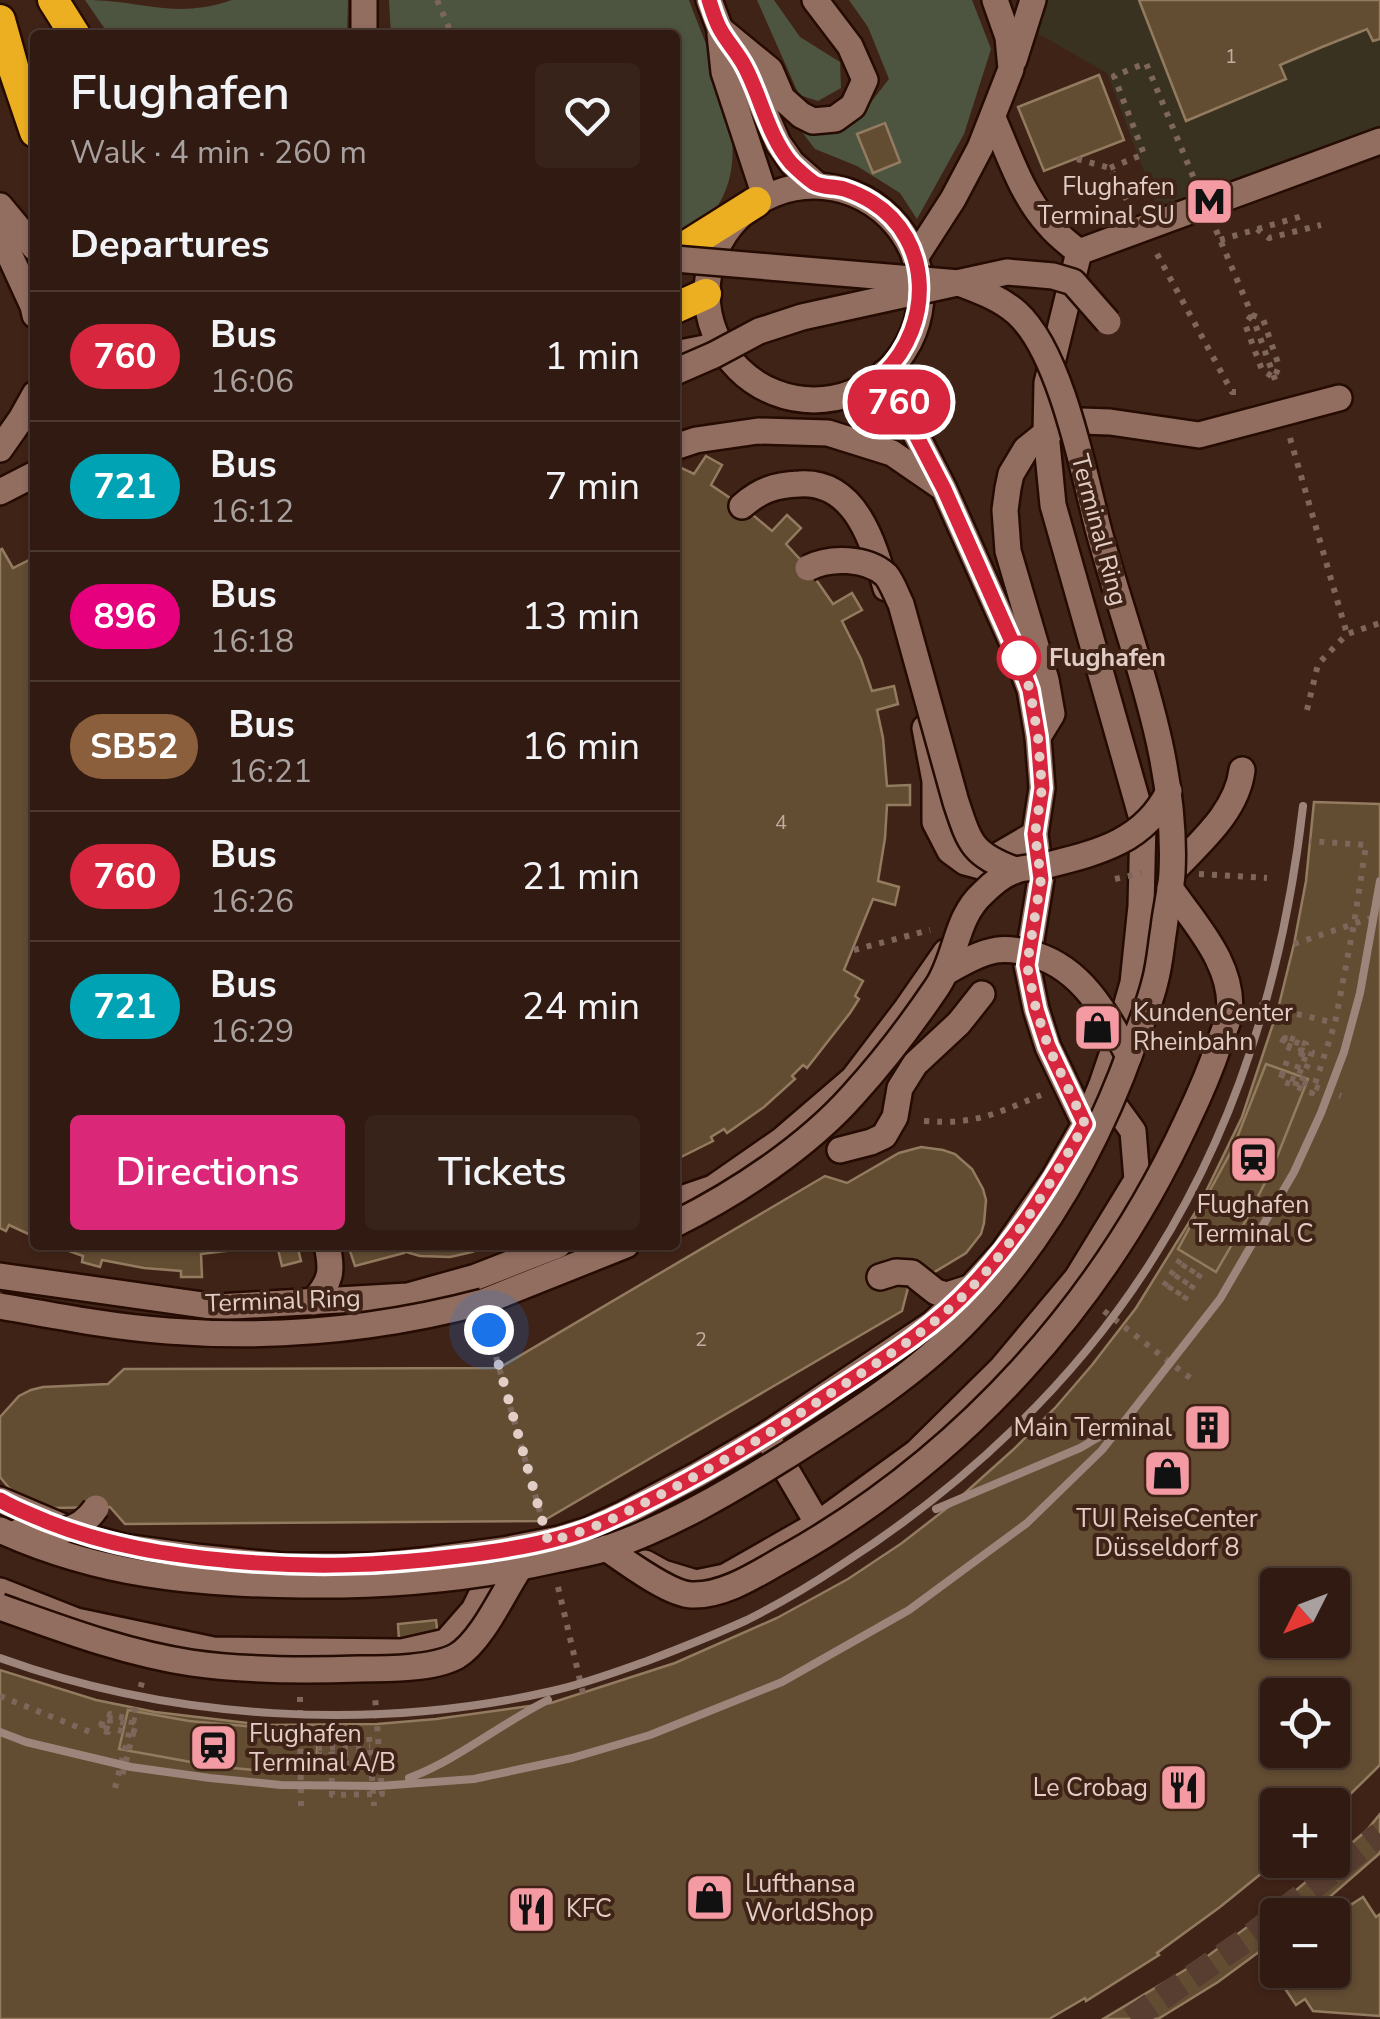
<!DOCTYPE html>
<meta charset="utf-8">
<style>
:root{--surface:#301a11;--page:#38231a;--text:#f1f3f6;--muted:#a8a19f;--line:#4b3831;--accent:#db2777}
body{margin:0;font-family:"Nunito Sans",sans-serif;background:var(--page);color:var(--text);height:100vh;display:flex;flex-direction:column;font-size:38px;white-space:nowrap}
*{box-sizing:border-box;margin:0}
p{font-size:32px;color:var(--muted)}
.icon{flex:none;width:55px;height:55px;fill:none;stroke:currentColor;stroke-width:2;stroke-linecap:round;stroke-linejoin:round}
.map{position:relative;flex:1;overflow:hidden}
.details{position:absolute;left:30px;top:30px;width:650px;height:1220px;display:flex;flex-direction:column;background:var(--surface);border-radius:10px;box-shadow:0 2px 8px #0004,0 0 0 2px var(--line)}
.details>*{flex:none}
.badge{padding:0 20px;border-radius:32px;font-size:35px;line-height:65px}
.needle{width:65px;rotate:228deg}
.buttons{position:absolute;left:1260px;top:1568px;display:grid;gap:20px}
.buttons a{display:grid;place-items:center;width:90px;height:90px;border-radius:10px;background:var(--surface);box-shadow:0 2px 8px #0004,0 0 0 2px var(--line);font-size:50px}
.you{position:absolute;width:50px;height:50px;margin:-25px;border:8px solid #fff;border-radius:50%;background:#1a73e8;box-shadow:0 0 0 15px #1a73e833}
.map>.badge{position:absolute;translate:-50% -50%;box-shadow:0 0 0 5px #fff}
h2{padding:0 40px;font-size:38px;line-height:90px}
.round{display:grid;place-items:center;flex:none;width:105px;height:105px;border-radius:10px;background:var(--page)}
.headline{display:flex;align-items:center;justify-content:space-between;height:170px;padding:0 40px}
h1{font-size:48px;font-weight:600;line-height:75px}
.cta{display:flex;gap:20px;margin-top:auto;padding:20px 40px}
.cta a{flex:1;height:115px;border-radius:10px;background:var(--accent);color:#fff;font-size:40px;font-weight:600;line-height:115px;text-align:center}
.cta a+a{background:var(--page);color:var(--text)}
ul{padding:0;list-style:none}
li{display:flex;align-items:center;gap:30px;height:130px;padding:0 40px;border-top:2px solid var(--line)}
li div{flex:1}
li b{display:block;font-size:38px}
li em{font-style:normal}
li .badge{min-width:110px;font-weight:700;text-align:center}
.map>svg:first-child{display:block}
.commercial{fill:#3a3221}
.green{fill:#4d5541}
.building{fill:#624c32;stroke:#927b5f;stroke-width:2.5;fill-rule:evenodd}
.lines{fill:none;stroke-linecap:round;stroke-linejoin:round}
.minor-tunnel{stroke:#583d31;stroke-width:25;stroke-dasharray:25 12;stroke-linecap:butt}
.minor-casing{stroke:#250b02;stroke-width:30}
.highway-casing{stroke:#250b02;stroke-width:35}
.path{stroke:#7f665b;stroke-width:6;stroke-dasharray:5 8;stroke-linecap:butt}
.minor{stroke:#926e61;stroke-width:25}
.highway{stroke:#ecaf22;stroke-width:30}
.rail{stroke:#9d857c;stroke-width:8}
.minor-bridge-casing{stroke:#250b02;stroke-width:30;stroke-linecap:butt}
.path-bridge{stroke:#7f665b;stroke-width:6;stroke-dasharray:5 8;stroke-linecap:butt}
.minor-bridge{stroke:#926e61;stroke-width:25}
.line-casing{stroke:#fff;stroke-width:22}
.line{stroke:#d7263d;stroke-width:15}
.walk{stroke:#e2cec6;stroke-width:10;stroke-dasharray:0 18}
.stop-dot{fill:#fff;stroke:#d7263d;stroke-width:5}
.labels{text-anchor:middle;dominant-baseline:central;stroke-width:8;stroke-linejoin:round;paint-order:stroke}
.number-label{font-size:20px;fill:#c2aea1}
.poi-label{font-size:25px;fill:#e2cec6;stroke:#402317;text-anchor:start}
.street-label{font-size:25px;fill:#e2cec6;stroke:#402317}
.stop-label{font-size:25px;font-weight:bold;fill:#e2cec6;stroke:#402317;text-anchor:start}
</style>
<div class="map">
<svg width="1380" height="2019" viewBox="0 0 1380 2019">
<rect width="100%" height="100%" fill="#402317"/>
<polygon class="commercial" points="1023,0 1380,0 1380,129 1160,214 1107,73 1037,33"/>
<g class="green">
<path d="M85,0C142,0 174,20 232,0H348L347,35H109Z"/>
<path d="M389,0H689C711,61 759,151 714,211C704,223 690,235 675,234V35H391Z"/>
<polygon points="757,0 774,0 800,37 840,62 841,88 818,101 799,95"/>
<polygon points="849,0 972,0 991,49 964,134 917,219 900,193 857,166 815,149 789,115 861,115 889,79 868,27"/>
</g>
<g class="building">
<polygon points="1139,0 1380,0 1380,39 1373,41 1367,29 1322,47 1280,65 1286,79 1186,121"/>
<polygon points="1099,75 1124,140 1044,171 1018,107"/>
<polygon points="885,123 900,162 873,173 857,134"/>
<polygon points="706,456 722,465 711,485 742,506 772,531 787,515 801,528 786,544 808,568 833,604 852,593 862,610 842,621 861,659 872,691 894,686 898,704 877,710 883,738 887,786 910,785 910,805 887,805 885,838 878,881 899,887 895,905 873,899 844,970 863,981 855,996 859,999 850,1013 807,1068 803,1065 792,1076 795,1079 764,1107 727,1133 724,1129 711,1137 713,1141 675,1160 675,465 694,474"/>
<polygon points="2,549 13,568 35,557 35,1237 9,1225 6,1231 0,1228 0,550"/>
<path d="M1314,802L1380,804V1765L1335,1809L1332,1812V1805H1278V1860L1220,1907L1157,1953L1159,1955L1086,2001L1085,1998L1049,2019H0V1670L96,1700L155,1712L265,1725L377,1724L436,1719L551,1703L675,1663L777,1618L848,1579L902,1543L956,1501L1015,1448L1055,1408L1092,1365L1136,1308L1198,1208L1242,1117L1278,1009L1294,944L1306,881ZM1278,1585H1332V1640H1278ZM1278,1695H1332V1750H1278Z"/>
<polygon points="1266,1064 1308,1079 1273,1167 1246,1220 1216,1272 1178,1249 1233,1148"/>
<polygon points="921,1147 943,1150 955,1154 972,1169 983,1189 986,1200 984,1223 981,1234 966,1253 908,1288 902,1311 543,1521 125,1524 110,1507 49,1508 14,1494 0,1477 0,1417 19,1396 31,1390 43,1387 108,1384 124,1369 499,1368 825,1176 847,1183 899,1153"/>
<polygon points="53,1245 275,1245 201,1254 202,1277 181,1277 181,1271 144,1268 102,1260 100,1267 82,1262 83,1256"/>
<polygon points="277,1245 297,1245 301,1261 282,1266"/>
<polygon points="348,1245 489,1245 472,1252 450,1257 420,1256 406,1252 404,1249 404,1253 355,1266"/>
<polygon points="436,1620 438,1637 399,1640 398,1624"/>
<polygon points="128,1710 189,1721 266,1728 318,1729 316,1773 264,1771 213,1766 119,1749"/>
<polygon points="1380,1814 1380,1853 1309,1915 1278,1915 1278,1938 1267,1946 1218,1982 1158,2019 1103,2019 1205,1958 1288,1897 1332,1860 1367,1830"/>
<polygon points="1363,1897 1376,1917 1380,1914 1380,2016 1313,2011 1305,1999 1296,2005 1282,1984 1304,1970 1332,1970 1332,1917"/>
<polygon points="1267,1946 1278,1961 1278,1970 1284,1970 1291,1979 1283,1984 1259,1952"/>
</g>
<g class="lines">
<polyline class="minor-tunnel" points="1131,2019 1247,1939 1380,1834"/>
<defs>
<g id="minor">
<polyline points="709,0 720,29 744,65 778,143 792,163 817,185"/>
<polyline points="720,29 770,70 782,98 801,115 813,121 835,119 853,106 865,80 850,46 815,0"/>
<polyline points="720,34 724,72 765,196"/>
<polyline points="364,35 364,0"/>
<polyline points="1014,60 1033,0"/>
<path d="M993,118C1009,154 1022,196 1049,225C1057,235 1069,244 1079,252"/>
<circle cx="814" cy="293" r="107"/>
<polyline points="0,206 35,248"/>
<polyline points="0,234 33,306 35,315"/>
<polyline points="1079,252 1380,141"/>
<polyline points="915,258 953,199 980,148 1011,69 1008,37 995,0"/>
<polyline points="675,354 720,345"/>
<polyline points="884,373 944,489 1013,644 1030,690 1038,737 1042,788 1035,834 1041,879 1027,965 1036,1009 1048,1047 1085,1124"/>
<polyline points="675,447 696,440 758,431 828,433 892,453 940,486"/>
<polyline points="0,449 21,419 35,394"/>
<polyline points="0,492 35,474"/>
<path d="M742,506C760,490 775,485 799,484C856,480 874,544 886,588"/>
<polyline points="925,728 935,781 935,822 950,851 965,862 980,866 1035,834"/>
<polyline points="1038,737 1052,714 1046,680 1008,551 1005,510 1008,488 1011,474 1026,449 1046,433 1061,426 1081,421 1110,422 1199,435 1339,398"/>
<path d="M1172,872C1199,843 1237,812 1242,770"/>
<polyline points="840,1150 871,1142 884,1136 895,1117 900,1088 915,1064 959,1023 982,994"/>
<polyline points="675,1201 713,1188 782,1140 853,1079 907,1008 946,952"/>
<polyline points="0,1276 217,1307 408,1296 476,1277 558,1245"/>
<polyline points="880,1277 896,1272 912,1273 936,1292 947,1295 969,1288"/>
<path d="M313,1302C331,1281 333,1272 327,1245"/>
<polyline points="483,1302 626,1245"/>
<polyline points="771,1444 818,1524"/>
<polyline points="0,1500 87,1537 124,1547 196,1557 283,1566 370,1566 421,1561 503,1550 559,1539 588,1530 623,1514 697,1475 766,1435 932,1324 973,1285 1003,1252 1054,1178 1085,1124 1101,1087 1115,1046 1133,983 1141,906 1143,822 1053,505 1046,433 1047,383 1079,252"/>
<polyline points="645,1563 663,1573 696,1583 725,1577 818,1524 917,1452 1001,1369 1077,1278 1137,1180 1133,1131 1101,1087"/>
<polyline points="0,1591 76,1621 213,1650 402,1652 446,1642 474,1610 501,1555"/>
</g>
<g id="highway">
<polyline points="53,0 75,35"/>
<polyline points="0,20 14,70 35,132"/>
<polyline points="675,253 756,202"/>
<polyline points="675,308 706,294"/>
</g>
</defs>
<use href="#minor" class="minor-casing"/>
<use href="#highway" class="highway-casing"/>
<g class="path">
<polyline points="437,0 449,28 455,35"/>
<polyline points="1077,159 1110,168 1129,204"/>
<polyline points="1110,168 1144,154 1114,76 1146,63 1195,181"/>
<polyline points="1257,229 1269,238 1321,225"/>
<polyline points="1216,230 1252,315 1277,385"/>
<polyline points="1220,240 1306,215"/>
<polyline points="1157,254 1232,392 1238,392"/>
<polyline points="1252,315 1263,319 1279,366 1275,376"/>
<polyline points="1251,316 1245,324 1262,370 1273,377"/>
<polyline points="1290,438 1347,634"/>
<polyline points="1307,710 1318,664 1347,634 1380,623"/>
<polyline points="1294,944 1380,915"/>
<polyline points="1259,1005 1335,1023"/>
<polyline points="1287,1061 1280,1080 1312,1093 1335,1023 1354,924 1366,845 1310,841"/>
<polyline points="1283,1071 1282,1075 1341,1096"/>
<polyline points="1302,1081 1312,1052 1306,1049"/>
<polyline points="1295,1086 1307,1052 1283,1044 1285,1038 1303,1045 1300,1052 1281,1045 1285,1036 1306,1044 1295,1074"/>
<path d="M924,1121C975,1125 995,1114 1041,1095"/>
<polyline points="1164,1286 1183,1255"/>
<polyline points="1169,1290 1190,1257"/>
<polyline points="1177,1295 1198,1262"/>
<polyline points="1184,1300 1204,1268"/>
<polyline points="1104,1311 1190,1378"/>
<polyline points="489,1332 540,1512"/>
<polyline points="558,1587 583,1693"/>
<polyline points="0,1696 90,1732"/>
<polyline points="300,1697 301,1806"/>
<polyline points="125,1723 103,1718 100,1730 108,1732 110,1721 104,1719 101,1730 106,1731 110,1714 137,1721 133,1734"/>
<polyline points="331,1726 332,1795 382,1794 375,1696"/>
<polyline points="118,1730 133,1734 121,1780"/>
<polyline points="331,1737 369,1736 374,1806"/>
<polyline points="317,1748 370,1746"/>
<polyline points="317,1755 370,1753"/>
<polyline points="331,1764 371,1763"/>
<polyline points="115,1788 142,1682"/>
</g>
<use href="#minor" class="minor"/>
<use href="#highway" class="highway"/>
<g class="rail">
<polyline points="936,1509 1080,1448 1109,1431"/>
<path d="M0,1658C172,1720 374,1732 552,1691C584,1684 616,1672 647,1661C681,1648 714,1635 747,1620C779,1604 811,1585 841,1565C964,1486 1076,1382 1154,1257C1240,1121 1285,965 1303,806"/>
<polyline points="0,1732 26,1742 131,1767 210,1778 281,1785 379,1786 474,1779 572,1758 650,1735 782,1682 909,1610 1027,1523 1102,1450 1220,1299 1294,1172 1321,1113 1344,1052 1360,993 1380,881"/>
<path d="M409,1778C459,1759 500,1724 548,1700"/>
</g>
<defs>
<g id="minor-bridge">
<polyline points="675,372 714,355 759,331 802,317 1007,272 1053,276 1073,282 1108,322"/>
<path d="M808,568C830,557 866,557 886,575C892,582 897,596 901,604L956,802C970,844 972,854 1015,870"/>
<path d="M946,972C962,963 979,953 997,950C1010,948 1023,951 1036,955C1083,970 1106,1014 1129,1056"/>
<path d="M675,1224C737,1193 807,1147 853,1095C883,1062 912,1024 937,987C957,957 955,918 983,893C991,885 1003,875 1014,871C1023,867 1034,868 1044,866C1095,853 1144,843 1169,791"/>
<path d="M0,1306C56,1316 112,1327 168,1331C273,1339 381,1329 483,1302"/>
<path d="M0,1530C99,1575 194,1584 302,1585C387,1586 471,1579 554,1560C572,1556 591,1553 608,1548C671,1526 729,1492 785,1457C850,1416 917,1374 970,1318C1045,1239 1097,1146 1133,1045C1141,1024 1150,1003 1155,982C1160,964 1161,946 1164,928C1166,909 1171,891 1172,873C1178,754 1128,641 1098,528C1083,470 1061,353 1017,313C1000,298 980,291 959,283L675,259"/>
<path d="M20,1531C50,1535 78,1535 96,1508"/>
<path d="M606,1548C625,1561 670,1595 692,1595C726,1596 760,1572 789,1556C964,1457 1103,1303 1187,1121C1199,1096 1210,1071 1219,1044C1222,1035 1227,1025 1229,1016C1236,967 1196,925 1170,888"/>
<path d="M0,1607C62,1629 125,1653 191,1663C247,1671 303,1671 359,1669C386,1669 434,1669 457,1656C482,1641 503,1593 519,1569"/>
</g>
</defs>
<use href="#minor-bridge" class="minor-bridge-casing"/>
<g class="path-bridge">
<polyline points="1199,874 1267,878"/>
<polyline points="1115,879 1142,873"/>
<polyline points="854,950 930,930"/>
</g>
<use href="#minor-bridge" class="minor-bridge"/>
</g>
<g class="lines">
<defs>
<path id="line" d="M0,1500C15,1509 32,1515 48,1522C109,1546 167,1555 232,1561C311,1568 380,1566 459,1556C494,1552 529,1547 563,1537C597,1528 628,1511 660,1495C718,1465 774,1431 829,1394C880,1361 932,1330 973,1285C1018,1237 1053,1181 1085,1124L1048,1046L1036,1009L1027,965L1041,879L1035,834L1042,788L1038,737L1030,690L1013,644L944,489L884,373C933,325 933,240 872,202C864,197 853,192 844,189C834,186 823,188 814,183C807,178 797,169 791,163C768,136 761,97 745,67C738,53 727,42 720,29C715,20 712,9 709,0"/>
</defs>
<use href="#line" class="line-casing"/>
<use href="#line" class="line"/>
<path class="walk" d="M489,1330L548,1541C586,1533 619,1516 654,1498C713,1468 769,1434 825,1397C876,1363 929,1332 972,1287C1018,1239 1052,1181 1085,1124L1048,1046L1036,1009L1027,965L1041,879L1035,834L1042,788L1038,737L1030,690L1019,658"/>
</g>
<defs>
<symbol id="metro-square" viewBox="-11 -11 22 22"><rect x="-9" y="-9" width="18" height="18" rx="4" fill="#f49aa2" stroke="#402317"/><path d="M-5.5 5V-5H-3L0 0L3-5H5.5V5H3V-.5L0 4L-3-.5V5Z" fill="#111"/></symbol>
<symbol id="shop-square" viewBox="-11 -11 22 22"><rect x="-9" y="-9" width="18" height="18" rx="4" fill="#f49aa2" stroke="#402317"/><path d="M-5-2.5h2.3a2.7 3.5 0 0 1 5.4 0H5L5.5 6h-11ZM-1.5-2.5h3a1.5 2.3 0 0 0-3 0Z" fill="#111"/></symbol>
<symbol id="station-square" viewBox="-11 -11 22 22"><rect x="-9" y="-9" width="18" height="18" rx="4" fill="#f49aa2" stroke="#402317"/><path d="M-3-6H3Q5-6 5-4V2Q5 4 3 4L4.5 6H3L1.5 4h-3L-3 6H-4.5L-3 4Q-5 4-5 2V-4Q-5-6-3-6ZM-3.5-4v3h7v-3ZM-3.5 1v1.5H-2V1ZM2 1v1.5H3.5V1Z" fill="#111"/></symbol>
<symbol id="building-square" viewBox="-11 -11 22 22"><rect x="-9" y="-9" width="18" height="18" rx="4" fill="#f49aa2" stroke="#402317"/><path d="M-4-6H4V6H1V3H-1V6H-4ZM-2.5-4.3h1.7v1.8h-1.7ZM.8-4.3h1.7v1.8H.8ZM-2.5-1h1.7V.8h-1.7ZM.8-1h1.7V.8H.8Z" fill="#111"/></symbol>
<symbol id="restaurant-square" viewBox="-11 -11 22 22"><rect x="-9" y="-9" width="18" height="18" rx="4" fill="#f49aa2" stroke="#402317"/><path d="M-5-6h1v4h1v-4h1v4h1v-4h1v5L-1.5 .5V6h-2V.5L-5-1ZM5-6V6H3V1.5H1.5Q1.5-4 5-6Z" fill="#111"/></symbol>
</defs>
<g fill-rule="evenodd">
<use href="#metro-square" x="1182" y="174" width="55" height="55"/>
<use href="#shop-square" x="1070" y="1000" width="55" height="55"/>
<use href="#station-square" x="1226" y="1132" width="55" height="55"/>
<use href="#building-square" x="1180" y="1400" width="55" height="55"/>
<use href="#shop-square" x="1140" y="1446" width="55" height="55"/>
<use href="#station-square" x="186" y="1720" width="55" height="55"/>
<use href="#restaurant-square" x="1156" y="1760" width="55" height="55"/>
<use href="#shop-square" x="682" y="1870" width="55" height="55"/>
<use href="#restaurant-square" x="504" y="1882" width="55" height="55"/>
</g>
<circle class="stop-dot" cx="1019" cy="658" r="20"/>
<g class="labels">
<g class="number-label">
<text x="1231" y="56">1</text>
<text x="781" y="822">4</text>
<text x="701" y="1339">2</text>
</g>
<g class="poi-label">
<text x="1175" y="187" text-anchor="end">Flughafen<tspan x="1175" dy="29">Terminal SU</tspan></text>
<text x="1133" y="1013">KundenCenter<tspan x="1133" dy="29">Rheinbahn</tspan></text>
<text x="1253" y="1205" text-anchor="middle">Flughafen<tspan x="1253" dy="29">Terminal C</tspan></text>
<text x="1172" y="1428" text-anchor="end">Main Terminal</text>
<text x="1167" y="1519" text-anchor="middle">TUI ReiseCenter<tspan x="1167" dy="29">Düsseldorf 8</tspan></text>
<text x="249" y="1734">Flughafen<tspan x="249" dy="29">Terminal A/B</tspan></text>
<text x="1148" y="1788" text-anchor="end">Le Crobag</text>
<text x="745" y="1884">Lufthansa<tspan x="745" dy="29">WorldShop</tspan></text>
<text x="566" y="1909">KFC</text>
</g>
<g class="street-label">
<text transform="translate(1099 530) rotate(75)">Terminal Ring</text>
<text transform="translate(283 1301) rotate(-2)">Terminal Ring</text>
</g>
<g class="stop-label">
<text x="1049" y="658">Flughafen</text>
</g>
</g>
</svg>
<div class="buttons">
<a><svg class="needle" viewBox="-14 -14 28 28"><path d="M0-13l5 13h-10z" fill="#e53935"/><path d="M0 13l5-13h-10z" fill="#a8a19f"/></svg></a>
<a><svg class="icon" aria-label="locate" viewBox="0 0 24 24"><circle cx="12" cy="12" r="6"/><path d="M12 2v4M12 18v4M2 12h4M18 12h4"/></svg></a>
<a>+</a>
<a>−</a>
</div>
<div class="you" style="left:489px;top:1330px"></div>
<b class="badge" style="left:899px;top:402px;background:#d7263d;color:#fff">760</b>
<section class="details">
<div class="headline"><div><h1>Flughafen</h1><p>Walk · 4 min · 260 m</p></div><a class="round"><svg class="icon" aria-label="heart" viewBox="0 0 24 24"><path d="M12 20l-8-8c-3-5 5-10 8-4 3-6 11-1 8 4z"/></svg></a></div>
<h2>Departures</h2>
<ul>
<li><span class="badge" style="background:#d7263d;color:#fff">760</span><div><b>Bus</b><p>16:06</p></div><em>1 min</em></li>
<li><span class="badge" style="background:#00a3b4;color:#fff">721</span><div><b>Bus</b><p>16:12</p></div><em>7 min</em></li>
<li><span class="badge" style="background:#e6007e;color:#fff">896</span><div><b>Bus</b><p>16:18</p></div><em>13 min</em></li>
<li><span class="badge" style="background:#8b5e3c;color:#fff">SB52</span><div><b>Bus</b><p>16:21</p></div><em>16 min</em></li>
<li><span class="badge" style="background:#d7263d;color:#fff">760</span><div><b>Bus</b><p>16:26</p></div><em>21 min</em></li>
<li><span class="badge" style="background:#00a3b4;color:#fff">721</span><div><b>Bus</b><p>16:29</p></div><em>24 min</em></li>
</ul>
<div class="cta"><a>Directions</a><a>Tickets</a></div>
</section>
</div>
